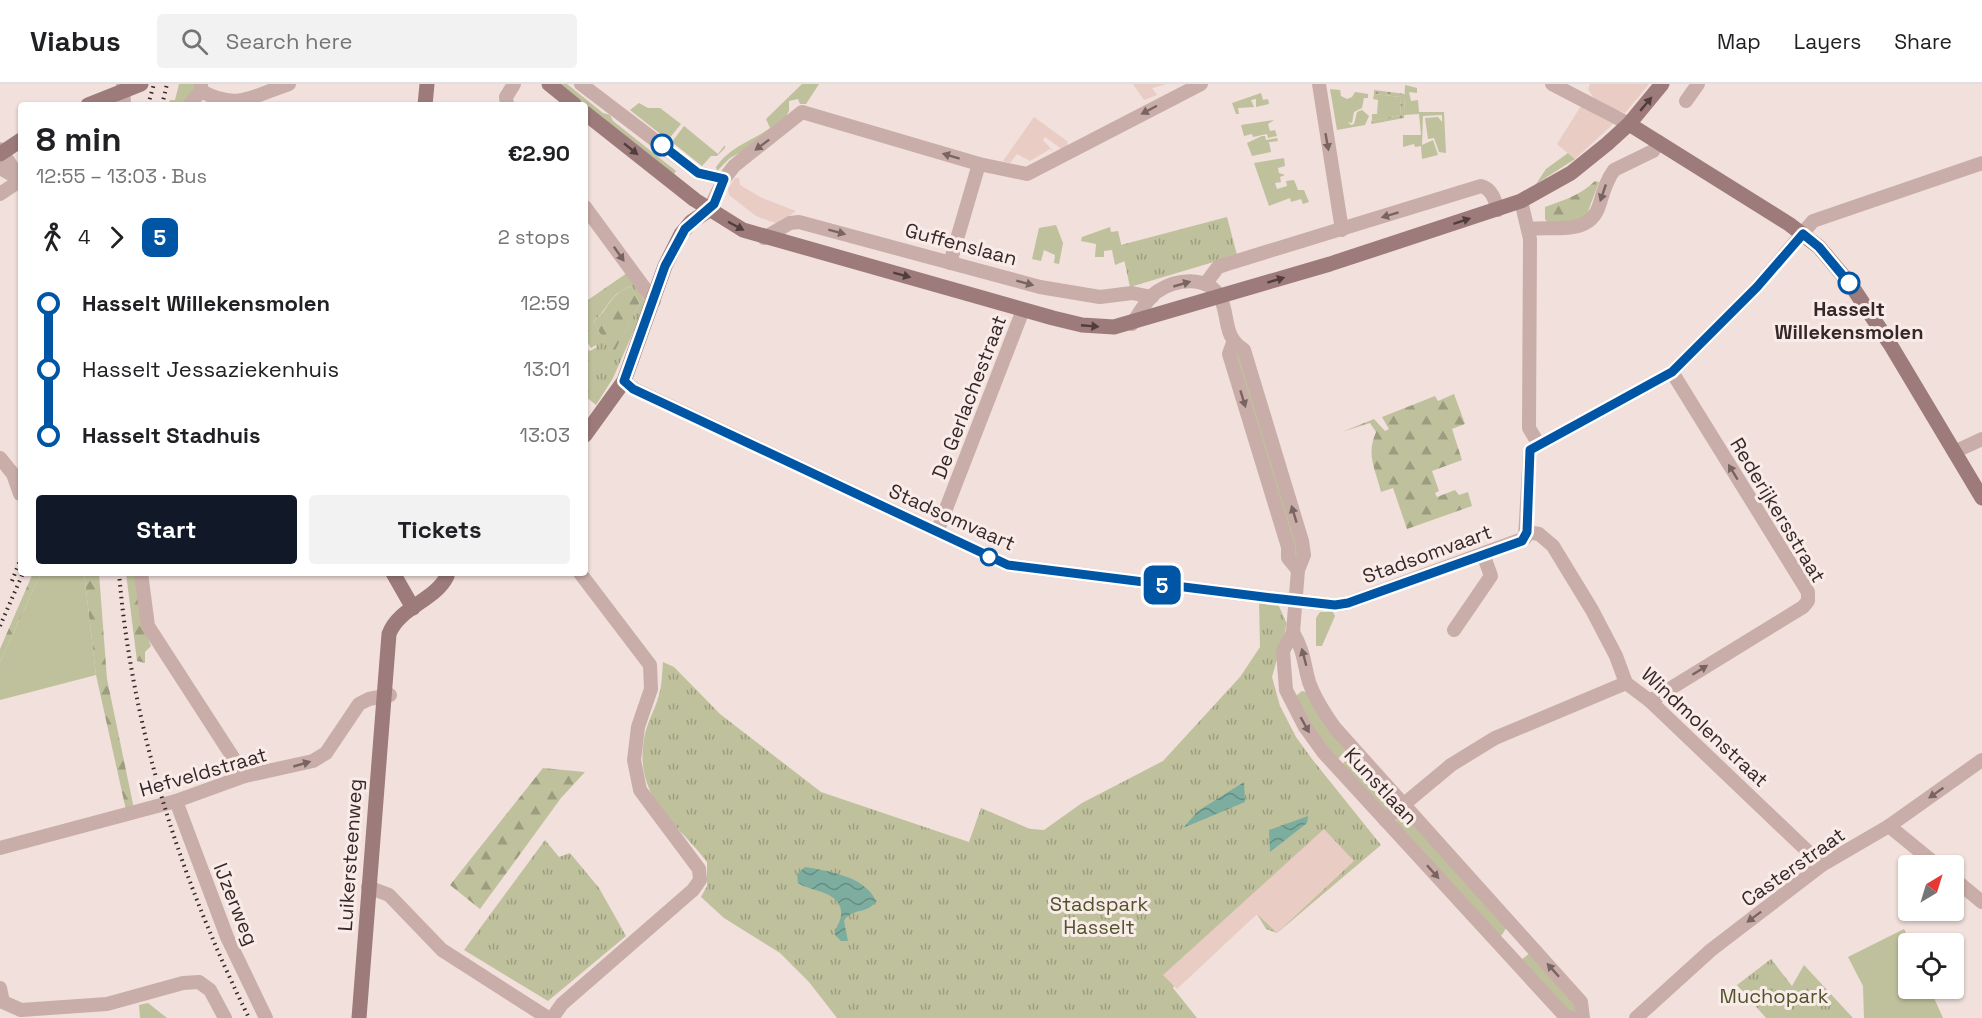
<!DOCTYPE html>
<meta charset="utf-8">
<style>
:root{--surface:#fff;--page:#f2f2f2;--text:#202124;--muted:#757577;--line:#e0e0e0;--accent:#111827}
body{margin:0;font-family:"Space Grotesk",sans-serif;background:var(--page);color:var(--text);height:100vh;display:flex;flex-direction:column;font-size:22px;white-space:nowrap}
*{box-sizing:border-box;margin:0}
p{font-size:20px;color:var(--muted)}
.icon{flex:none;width:33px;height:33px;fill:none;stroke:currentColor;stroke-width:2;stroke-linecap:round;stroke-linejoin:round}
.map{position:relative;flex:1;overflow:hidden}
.details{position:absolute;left:18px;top:18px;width:570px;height:474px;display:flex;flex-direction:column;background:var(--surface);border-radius:6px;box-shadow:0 2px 4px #0004}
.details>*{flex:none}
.badge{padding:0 12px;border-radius:9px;font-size:21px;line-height:39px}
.needle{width:39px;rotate:38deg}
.buttons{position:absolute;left:1898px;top:771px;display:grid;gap:12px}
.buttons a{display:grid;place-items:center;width:66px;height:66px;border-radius:6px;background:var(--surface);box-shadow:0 2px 4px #0004;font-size:30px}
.map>.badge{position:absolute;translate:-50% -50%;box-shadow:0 0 0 3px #fff}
.legs{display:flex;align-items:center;gap:9px;height:66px;padding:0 18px;font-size:20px}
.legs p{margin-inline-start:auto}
.summary{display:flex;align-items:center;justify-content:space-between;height:102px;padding:0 18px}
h1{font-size:33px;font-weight:800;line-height:45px}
.cta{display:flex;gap:12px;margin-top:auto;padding:12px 18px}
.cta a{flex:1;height:69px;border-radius:6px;background:var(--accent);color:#fff;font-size:24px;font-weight:800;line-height:69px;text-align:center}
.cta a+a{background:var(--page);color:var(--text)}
ul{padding:0 18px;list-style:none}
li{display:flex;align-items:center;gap:21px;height:66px;font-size:22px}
li i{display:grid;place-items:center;width:9px;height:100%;margin:0 8px;background:currentColor}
li i::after{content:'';width:15px;height:15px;margin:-8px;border:4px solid;border-radius:50%;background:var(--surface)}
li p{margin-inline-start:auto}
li:first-child i{background:linear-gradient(#0000 50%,currentColor 0)}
li:last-child i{background:linear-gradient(currentColor 50%,#0000 0)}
header{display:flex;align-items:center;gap:36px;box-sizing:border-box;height:84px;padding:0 30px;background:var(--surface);border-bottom:2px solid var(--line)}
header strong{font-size:28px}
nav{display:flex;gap:33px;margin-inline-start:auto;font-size:21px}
.search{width:420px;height:54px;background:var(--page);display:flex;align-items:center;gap:15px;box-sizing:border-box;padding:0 21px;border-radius:6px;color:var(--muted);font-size:22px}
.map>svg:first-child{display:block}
.grass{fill:#bfc09c}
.forest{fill:url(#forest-firs)}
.park{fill:url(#park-tufts);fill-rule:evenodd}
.garden{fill:url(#garden-dots)}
.plaza{fill:#e9ccc3}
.water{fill:url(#water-waves)}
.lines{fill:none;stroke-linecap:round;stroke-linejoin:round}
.minor{stroke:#c9ada8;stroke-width:14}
.secondary{stroke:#9c7b7a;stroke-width:15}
.rail{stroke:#362828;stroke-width:4;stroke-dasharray:1.5 4.5;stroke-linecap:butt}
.secondary-bridge{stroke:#9c7b7a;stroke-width:15}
.oneway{fill:#503d3c}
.oneway2{fill:#786462}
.line-1-casing{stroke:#fff;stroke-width:14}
.line-1{stroke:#0056a4;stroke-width:9}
.stop-1-dot{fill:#fff;stroke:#0056a4;stroke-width:3}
.labels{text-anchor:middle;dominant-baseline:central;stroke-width:6;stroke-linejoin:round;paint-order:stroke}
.street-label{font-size:20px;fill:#362828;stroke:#f9ece8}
.stop-label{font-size:20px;font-weight:bold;fill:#362828;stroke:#f9ece8}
.park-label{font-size:20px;fill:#51532d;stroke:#f9ece8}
</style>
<header>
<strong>Viabus</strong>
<div class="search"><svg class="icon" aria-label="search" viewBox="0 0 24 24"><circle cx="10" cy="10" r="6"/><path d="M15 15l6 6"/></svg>Search here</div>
<nav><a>Map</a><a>Layers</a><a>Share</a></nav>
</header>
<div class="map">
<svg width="1982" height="934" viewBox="0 0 1982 934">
<defs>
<pattern id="forest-firs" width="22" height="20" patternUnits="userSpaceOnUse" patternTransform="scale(1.5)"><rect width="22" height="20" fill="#bfc09c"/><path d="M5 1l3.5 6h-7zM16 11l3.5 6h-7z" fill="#9c9c7f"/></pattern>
<pattern id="park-tufts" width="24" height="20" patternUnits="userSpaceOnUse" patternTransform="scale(1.5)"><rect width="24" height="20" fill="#bfc09c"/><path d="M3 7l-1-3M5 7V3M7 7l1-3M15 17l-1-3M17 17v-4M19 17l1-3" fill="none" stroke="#9c9c7f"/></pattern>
<pattern id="garden-dots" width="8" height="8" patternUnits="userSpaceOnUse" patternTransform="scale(1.5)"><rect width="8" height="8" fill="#bfc09c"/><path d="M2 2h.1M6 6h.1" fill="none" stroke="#9c9c7f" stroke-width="1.8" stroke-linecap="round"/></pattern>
<pattern id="water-waves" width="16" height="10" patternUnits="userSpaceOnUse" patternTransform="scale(1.5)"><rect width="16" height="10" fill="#7cad9f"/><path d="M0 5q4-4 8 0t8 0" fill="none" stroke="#668d82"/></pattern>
</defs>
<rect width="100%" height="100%" fill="#f1e0dc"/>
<g class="grass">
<polygon points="179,0 197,0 192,11 181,21 168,21 170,16 175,16"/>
<polygon points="560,0 567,0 603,29 610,31 613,37 676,87 674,90"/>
<path d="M802,0H819L806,20H800L798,15L789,17V27L784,36L751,63L730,74L717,87L716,83C731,62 750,58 770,44L766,35Z"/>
<polygon points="1405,1 1417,4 1417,9 1409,8 1411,17 1418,16 1419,28 1444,28 1446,69 1439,68 1434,54 1428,55 1425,34 1438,33 1442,38 1442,31 1423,32 1422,61 1433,56 1438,71 1422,75 1421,62 1415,63 1414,60 1403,63 1403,51 1421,51 1419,30 1404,31"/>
<polygon points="1330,5 1340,6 1341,12 1347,15 1352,13 1355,8 1368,10 1368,14 1364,14 1362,24 1354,28 1352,39 1348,38 1351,41 1354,40 1357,28 1362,26 1369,32 1365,41 1337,46"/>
<polygon points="1261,9 1263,16 1268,15 1269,20 1256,23 1256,15 1251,16 1254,23 1238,24 1239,30 1236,30 1232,19"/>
<polygon points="1374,10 1401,13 1400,31 1372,37 1372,30 1377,30 1378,16 1373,15"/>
<polygon points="639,19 648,24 660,24 681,40 668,56 630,26"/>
<polygon points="1274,36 1268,40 1270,47 1275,46 1277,52 1268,54 1267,50 1253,53 1252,50 1244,52 1241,41"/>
<polygon points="684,42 718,70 725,61 725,64 717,72 711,72 702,82 672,58"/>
<polygon points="1262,52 1265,52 1266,56 1277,54 1278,57 1269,58 1271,68 1252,72 1247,59"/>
<polygon points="1568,69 1575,75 1536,100 1546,85"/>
<polygon points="1284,74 1285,82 1278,84 1279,89 1285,91 1280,93 1281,98 1275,99 1277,105 1287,102 1286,97 1294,96 1298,106 1304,106 1309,118 1303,120 1301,115 1291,118 1290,114 1269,122 1254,79"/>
<polygon points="1056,141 1063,159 1059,180 1054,179 1055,171 1044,166 1041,177 1032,175 1039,144"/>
<polygon points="1110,143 1111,148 1118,147 1125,177 1115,181 1112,166 1104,167 1104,173 1095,173 1096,160 1081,157 1082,153"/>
<polygon points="1234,268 1239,269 1300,472 1295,475"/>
<polygon points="41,489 84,489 96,591 0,616 0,578"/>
<polygon points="1320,528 1333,528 1335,532 1322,562 1316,562 1316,534"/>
<polygon points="1302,607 1306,608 1346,666 1336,677 1322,661 1296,612"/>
<polygon points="1352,672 1391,714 1391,723 1385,727 1340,682"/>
<polygon points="1399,732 1408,733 1506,844 1502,851 1499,852 1395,739"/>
<polygon points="1904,845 1911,859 1908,860 1908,904 1930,905 1943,934 1864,934 1863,902 1848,873"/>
<polygon points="1531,868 1577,918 1575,928 1567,927 1520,877"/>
<polygon points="148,919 167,934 186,934 140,934 139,921"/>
</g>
<g class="forest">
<path d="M1595,97L1599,98L1584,138L1549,141L1545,135V123C1564,116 1579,112 1595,97Z"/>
<path d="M631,202L640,219L613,271L593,238C611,224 607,212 631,202Z"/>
<path d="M1454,310L1465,340L1452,345L1462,376L1432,387L1439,407L1435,409L1437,413L1455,406L1459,411L1468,408L1472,422L1407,445L1393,404L1381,408C1375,383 1366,372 1376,348L1370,339L1342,348L1374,335L1385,347L1389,345L1382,333L1435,312L1438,317Z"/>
<polygon points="33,489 41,489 0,578 0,565"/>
<polygon points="84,489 99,489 107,595 134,725 126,726 96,591"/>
<polygon points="126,489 137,489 143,542 151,562 145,568 145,579 137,577"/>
<polygon points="543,684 585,688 561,714 480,825 450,801"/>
</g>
<g class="park">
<polygon points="1227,133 1237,171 1130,203 1121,161"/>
<path d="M627,189L646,219L613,294L596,321L585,312V264L590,267L597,263L596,261L591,264L585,255V218ZM631,202L640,219L613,270L593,238C610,223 608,211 631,202Z"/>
<path d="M1259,517L1278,520L1287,540L1272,593L1280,622L1296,653L1312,675L1381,761L1277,849L1266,845L1257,830L1175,900L1173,904L1197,934H837L809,898L780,869L724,834L701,813L707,802V778C676,737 634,715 644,655C646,640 655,626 659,611C662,601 662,589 663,578L674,583L720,630L821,708L969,758L981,724L1030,745L1044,746L1082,719L1163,677L1240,593L1260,563Z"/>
<polygon points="545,756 559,773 570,769 599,804 626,852 548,917 464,866"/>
<polygon points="1771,875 1792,902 1804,881 1853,934 1766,934 1737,901"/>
</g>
<polygon class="garden" points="1374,6 1405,10 1404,34 1372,40 1371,37 1400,31 1401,13 1374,10"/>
<g class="plaza">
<polygon points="1133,0 1167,0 1152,4 1157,11 1144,16"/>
<polygon points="1590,0 1649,0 1625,29 1596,18 1588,5"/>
<polygon points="1581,22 1613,40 1575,75 1557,60"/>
<polygon points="1034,33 1067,57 1068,63 1063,66 1045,53 1043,56 1053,67 1050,65 1030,77 1017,70 1010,79 1003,77"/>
<polygon points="735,94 739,94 740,101 762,114 796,127 778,140 756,132 729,111 728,105"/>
<polygon points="1324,745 1354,777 1277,849 1257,830 1177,905 1163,891"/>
</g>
<g class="water">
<polygon points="1244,698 1245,718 1183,744 1198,727"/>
<polygon points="1308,732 1307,739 1270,768 1269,746"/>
<path d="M805,783C828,787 865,792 876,817C868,831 852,823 844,837L848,857H841L835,851C835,844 840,839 841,832C844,807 811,808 798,799L797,790Z"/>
</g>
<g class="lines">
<g class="minor">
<polyline points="123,0 124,21"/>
<polyline points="581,0 698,89 724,95"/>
<polyline points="1319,0 1342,146"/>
<polyline points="1552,0 1629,40"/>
<path d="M201,7C238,27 252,12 289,0"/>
<polyline points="1686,17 1698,0"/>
<polyline points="189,21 201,7 201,0"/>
<polyline points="507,21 506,13 514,0"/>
<polyline points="0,65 21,96"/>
<polyline points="0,84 21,96"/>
<polyline points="0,110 21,96"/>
<polyline points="1521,117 1530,155 1529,344 1538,359"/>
<polyline points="585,123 654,217"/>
<polyline points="709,126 724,95 734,82 802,28 979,80 1027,90 1201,0"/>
<path d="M1529,145C1554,142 1589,152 1599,122C1603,109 1606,97 1614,86L1653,67L1659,58"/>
<polyline points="764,154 790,139 799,138 1040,203 1100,213 1132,209 1152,213"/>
<polyline points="950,179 979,80"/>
<path d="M1206,199L1218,183L1227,180L1481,102C1492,105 1495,116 1498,126"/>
<path d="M1132,240C1139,230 1147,214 1158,207C1176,195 1207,191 1220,213C1230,233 1222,252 1244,266L1302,457L1304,471L1298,486L1293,548L1283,567L1286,606L1305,643L1323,668L1565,932L1572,934"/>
<polyline points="1233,259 1229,270 1288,463 1288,474 1298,486"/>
<polyline points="624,297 634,305 1008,481 1272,514 1335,521 1348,519 1525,454 1530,366 1672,288 1757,203 1813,137 1982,79"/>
<polyline points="1954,368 1982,355"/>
<polyline points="0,374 13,390 20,410"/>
<polyline points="937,448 1023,226"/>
<polyline points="1527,448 1539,450 1553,462 1592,526 1616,572 1626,599 1650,617 1822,781"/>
<polyline points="141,489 148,542 245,692"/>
<polyline points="1454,546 1491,492 1483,470"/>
<path d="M1293,548C1305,570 1303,577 1309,598C1315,615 1325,630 1335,644L1581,918L1583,934"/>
<polyline points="1650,617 1803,523 1808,517 1808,508 1672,288"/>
<polyline points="176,717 227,853 266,934"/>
<polyline points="1385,736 1451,681 1495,654 1626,599"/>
<polyline points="1889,742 1938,782"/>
<polyline points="0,764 176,717 245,692 313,677 326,669 359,620 369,615 390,611"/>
<polyline points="1953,794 1982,818"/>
<polyline points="368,803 389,811 442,866 548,934"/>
<polyline points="0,904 3,918 21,926 107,920 183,899 199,898 210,906 225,934"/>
<polyline points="552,934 562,920 693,806 700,796 699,785 640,706 634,676 638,643 651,605 650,581 580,489"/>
<polyline points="1636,934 1711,866 1822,781 1889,742 1982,676"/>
</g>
<g class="secondary">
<polyline points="549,0 575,21"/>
<polyline points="425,21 427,0"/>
<polyline points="585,29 695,116 743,146 1053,234 1082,241 1114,243 1330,180 1521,117 1571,89 1607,60 1629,40 1662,0"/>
<polyline points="1629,40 1789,140 1819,163 1851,201 1890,260 1982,414"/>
<polyline points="0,70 21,56"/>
<polyline points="585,351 624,297 665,182 681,150 691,138 709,126"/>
<polyline points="393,489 413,524"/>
<path d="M359,934L389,550C399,523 435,517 447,492"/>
</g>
<g class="rail">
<polyline points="148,21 154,0"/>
<polyline points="162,21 167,0"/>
<path d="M119,489C132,645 180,794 249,934"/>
<polyline points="12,497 21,474"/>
<polyline points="0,542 23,489"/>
</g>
<polyline class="secondary-bridge" points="88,21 141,0"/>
</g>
<defs><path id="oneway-solid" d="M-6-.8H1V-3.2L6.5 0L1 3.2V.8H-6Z" transform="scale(1.5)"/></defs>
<g class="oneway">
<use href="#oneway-solid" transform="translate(1646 20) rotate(-50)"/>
<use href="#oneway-solid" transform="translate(631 65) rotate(39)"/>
<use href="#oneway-solid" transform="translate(1462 137) rotate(-18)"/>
<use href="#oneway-solid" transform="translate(736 142) rotate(28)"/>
<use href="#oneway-solid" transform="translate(902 191) rotate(15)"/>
<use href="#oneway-solid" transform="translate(1276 196) rotate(-17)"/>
<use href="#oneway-solid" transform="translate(1090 242) rotate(5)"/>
</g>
<g class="oneway2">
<use href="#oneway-solid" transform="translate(1149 26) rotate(152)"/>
<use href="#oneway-solid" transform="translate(1327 58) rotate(80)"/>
<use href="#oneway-solid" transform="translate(762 61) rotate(143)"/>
<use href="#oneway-solid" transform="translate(951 72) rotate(-163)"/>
<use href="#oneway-solid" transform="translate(1603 109) rotate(109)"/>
<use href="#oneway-solid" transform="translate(1390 131) rotate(163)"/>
<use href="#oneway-solid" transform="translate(837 148) rotate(15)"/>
<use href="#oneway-solid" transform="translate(619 170) rotate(55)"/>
<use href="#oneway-solid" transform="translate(1025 199) rotate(15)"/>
<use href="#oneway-solid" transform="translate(1182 200) rotate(-16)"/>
<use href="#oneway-solid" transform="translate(1243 315) rotate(73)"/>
<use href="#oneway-solid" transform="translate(1733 388) rotate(-121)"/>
<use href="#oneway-solid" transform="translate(1294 430) rotate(-107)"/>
<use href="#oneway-solid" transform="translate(1304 573) rotate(-105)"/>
<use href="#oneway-solid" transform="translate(1700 586) rotate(-32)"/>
<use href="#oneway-solid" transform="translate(1305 641) rotate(61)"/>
<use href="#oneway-solid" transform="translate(302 680) rotate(-16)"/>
<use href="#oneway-solid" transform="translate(1936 709) rotate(145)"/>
<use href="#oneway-solid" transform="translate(1433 788) rotate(48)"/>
<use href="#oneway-solid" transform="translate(1754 833) rotate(143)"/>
<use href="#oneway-solid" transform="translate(1553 886) rotate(-132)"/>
</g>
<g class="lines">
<defs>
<polyline id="line-1" points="662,61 698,89 724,95 714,120 685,145 665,182 624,297 633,305 1008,481 1272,514 1335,521 1348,519 1522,457 1527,448 1530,366 1672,288 1757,203 1803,150 1819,163 1849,199"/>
</defs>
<use href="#line-1" class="line-1-casing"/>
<use href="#line-1" class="line-1"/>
</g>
<g class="stop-1-dot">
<circle cx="662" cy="61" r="10"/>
<circle cx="1849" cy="199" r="10"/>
<circle cx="989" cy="473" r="8"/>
</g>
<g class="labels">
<g class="street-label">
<text transform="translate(961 160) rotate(15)">Guffenslaan</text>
<text transform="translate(969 313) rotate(-69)">De Gerlachestraat</text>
<text transform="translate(1778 426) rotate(59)">Rederijkersstraat</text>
<text transform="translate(952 433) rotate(24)">Stadsomvaart</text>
<text transform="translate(1427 470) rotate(-20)">Stadsomvaart</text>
<text transform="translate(1705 643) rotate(43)">Windmolenstraat</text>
<text transform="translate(203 688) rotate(-16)">Hefveldstraat</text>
<text transform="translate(1381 702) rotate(47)">Kunstlaan</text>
<text transform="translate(350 771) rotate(-86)">Luikersteenweg</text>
<text transform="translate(1793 783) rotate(-35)">Casterstraat</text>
<text transform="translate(236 820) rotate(68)">IJzerweg</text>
</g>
<g class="stop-label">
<text x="1849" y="225">Hasselt<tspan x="1849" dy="23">Willekensmolen</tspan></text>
</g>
<g class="park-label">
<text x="1099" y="820">Stadspark<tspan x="1099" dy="23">Hasselt</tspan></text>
<text x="1774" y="912">Muchopark</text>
</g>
</g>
</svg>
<div class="buttons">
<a><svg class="needle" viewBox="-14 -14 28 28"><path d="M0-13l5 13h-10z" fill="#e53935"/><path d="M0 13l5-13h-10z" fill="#757577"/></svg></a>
<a><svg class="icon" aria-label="locate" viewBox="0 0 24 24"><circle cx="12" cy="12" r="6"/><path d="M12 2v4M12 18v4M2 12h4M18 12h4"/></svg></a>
</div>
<b class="badge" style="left:1162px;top:501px;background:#0056a4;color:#fff">5</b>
<section class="details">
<div class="summary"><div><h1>8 min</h1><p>12:55 – 13:03 · Bus</p></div><b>€2.90</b></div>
<div class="legs"><svg class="icon" aria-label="walk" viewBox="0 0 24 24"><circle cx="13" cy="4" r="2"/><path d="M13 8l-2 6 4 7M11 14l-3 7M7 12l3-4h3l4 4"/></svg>4<svg class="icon" aria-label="forward" viewBox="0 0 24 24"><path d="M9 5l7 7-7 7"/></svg><b class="badge" style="background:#0056a4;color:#fff">5</b><p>2 stops</p></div>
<ul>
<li><i style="color:#0056a4"></i><b>Hasselt Willekensmolen</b><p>12:59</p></li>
<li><i style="color:#0056a4"></i><span>Hasselt Jessaziekenhuis</span><p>13:01</p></li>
<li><i style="color:#0056a4"></i><b>Hasselt Stadhuis</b><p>13:03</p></li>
</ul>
<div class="cta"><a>Start</a><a>Tickets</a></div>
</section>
</div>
